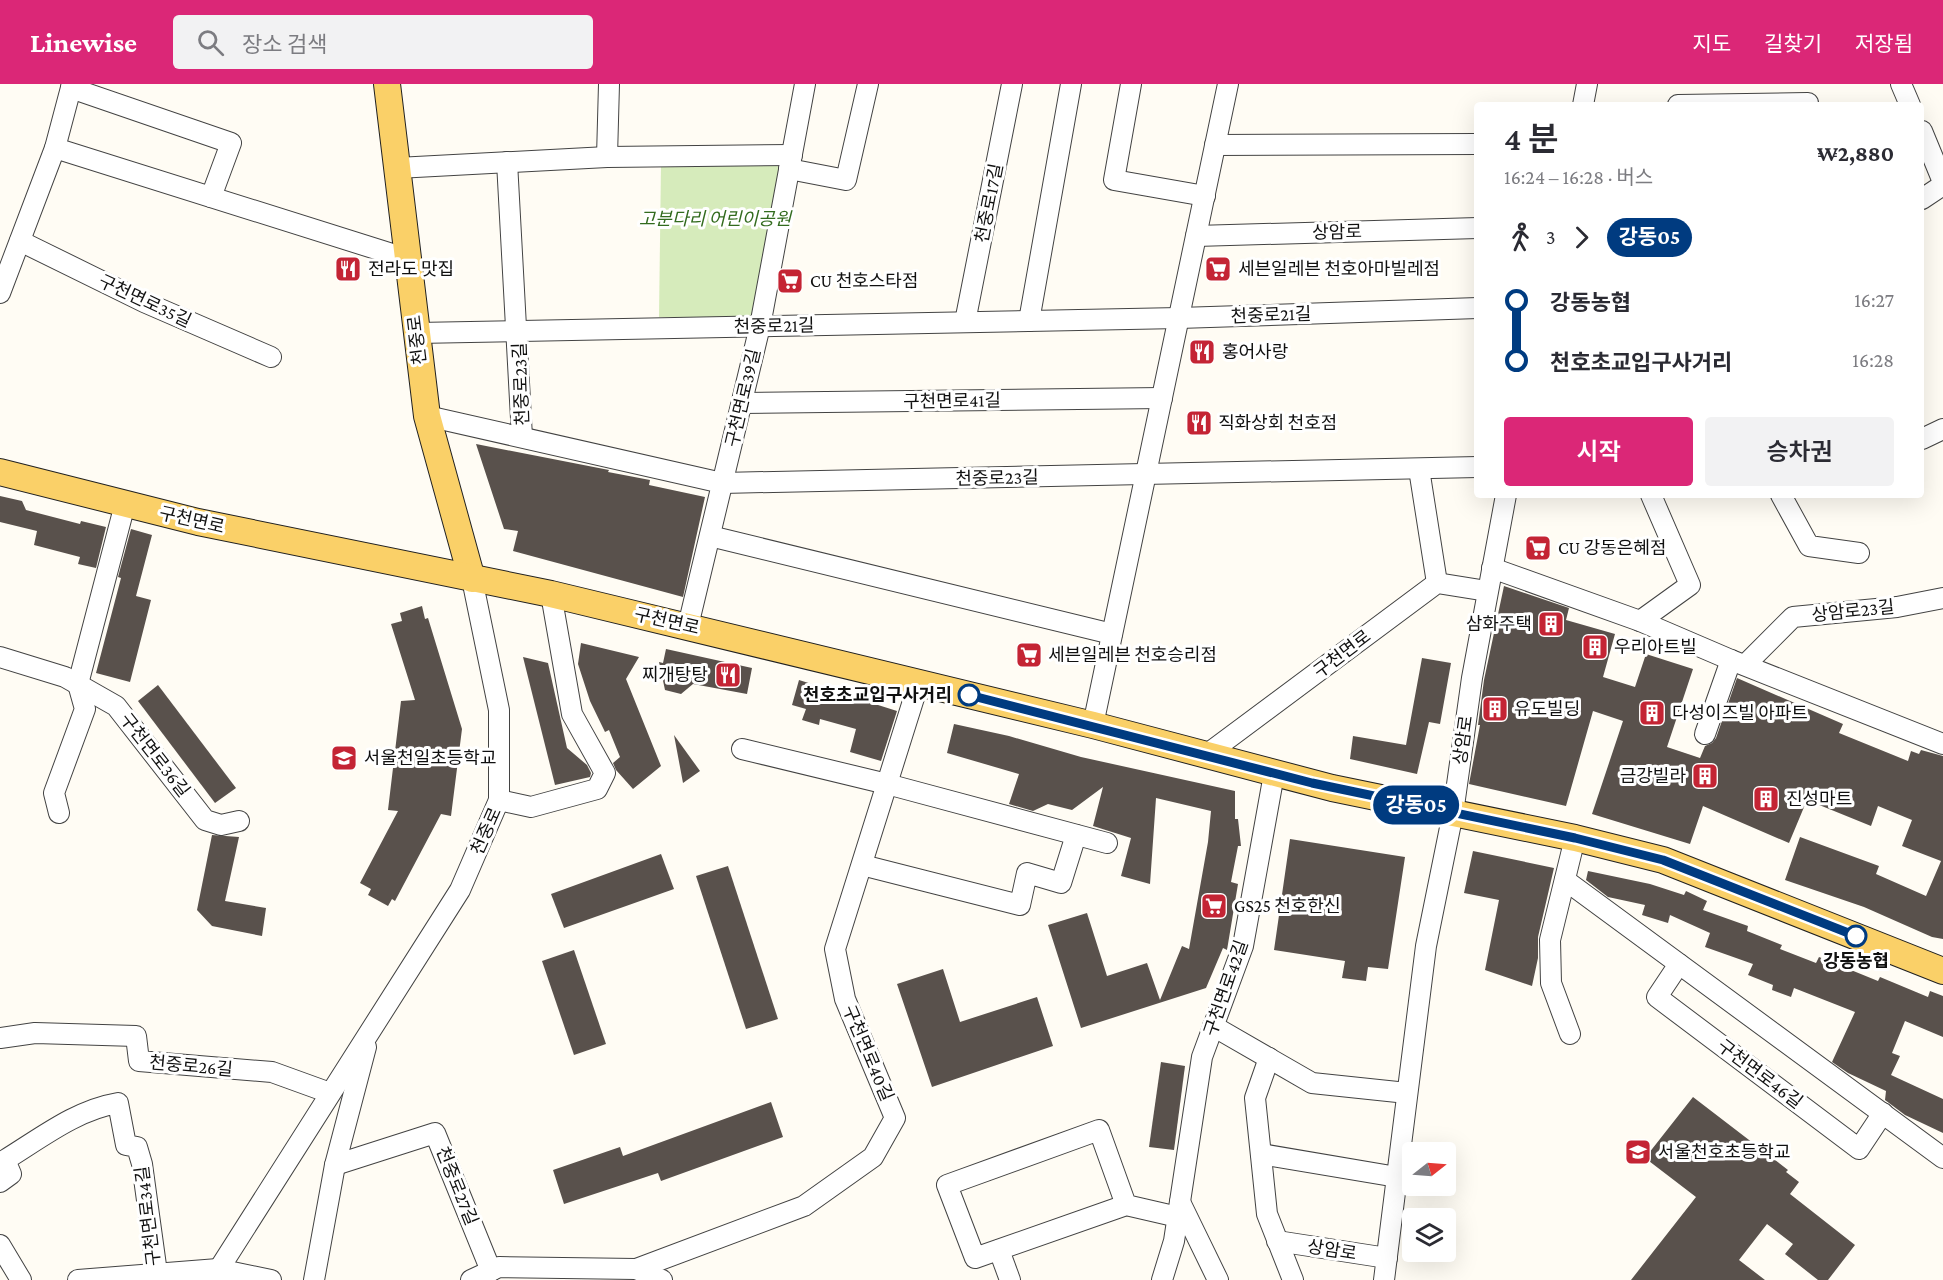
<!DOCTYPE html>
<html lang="ko">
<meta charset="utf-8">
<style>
:root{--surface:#fff;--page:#f2f2f3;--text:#2b2b33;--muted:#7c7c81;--accent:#db2777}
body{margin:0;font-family:"Crimson Pro","Noto Sans KR",serif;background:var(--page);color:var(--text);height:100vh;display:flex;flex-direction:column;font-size:22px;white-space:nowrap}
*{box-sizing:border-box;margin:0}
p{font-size:20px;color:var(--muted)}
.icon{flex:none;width:33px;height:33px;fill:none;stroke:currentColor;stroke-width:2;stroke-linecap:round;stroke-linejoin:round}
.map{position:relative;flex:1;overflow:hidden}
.sheet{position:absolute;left:1474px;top:18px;width:450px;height:396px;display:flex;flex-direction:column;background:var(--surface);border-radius:6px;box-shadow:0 6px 24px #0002}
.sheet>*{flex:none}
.badge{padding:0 12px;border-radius:20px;font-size:21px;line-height:39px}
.needle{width:39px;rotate:73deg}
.fabs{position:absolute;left:1402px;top:1058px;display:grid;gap:12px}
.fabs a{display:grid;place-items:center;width:54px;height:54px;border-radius:6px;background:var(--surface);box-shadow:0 6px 24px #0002;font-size:30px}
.map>.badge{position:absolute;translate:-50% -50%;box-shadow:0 0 0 3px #fff}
.legs{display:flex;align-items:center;gap:9px;height:66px;padding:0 30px;font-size:20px}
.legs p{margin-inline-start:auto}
.summary{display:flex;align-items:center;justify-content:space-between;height:102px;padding:0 30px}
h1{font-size:33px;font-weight:600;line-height:45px}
.action{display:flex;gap:12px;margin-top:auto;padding:12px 30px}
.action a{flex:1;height:69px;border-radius:6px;background:var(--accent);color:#fff;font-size:24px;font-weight:600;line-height:69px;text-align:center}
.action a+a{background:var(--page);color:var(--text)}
ul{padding:0 30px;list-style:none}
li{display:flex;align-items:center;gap:21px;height:60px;font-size:22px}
li i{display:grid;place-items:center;width:9px;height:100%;margin:0 8px;background:currentColor}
li i::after{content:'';width:15px;height:15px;margin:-8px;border:4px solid;border-radius:50%;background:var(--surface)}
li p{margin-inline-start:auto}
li:first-child i{background:linear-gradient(#0000 50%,currentColor 0)}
li:last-child i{background:linear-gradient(currentColor 50%,#0000 0)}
header{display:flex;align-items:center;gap:36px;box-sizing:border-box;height:84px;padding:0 30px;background:var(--accent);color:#fff}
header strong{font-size:28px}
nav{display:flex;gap:33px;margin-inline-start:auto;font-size:21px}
.search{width:420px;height:54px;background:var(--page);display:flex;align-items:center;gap:15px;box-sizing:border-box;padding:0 21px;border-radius:6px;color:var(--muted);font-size:22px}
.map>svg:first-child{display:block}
.green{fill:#d6ebbb}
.building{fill:#59514c}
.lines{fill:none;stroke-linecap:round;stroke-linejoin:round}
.minor-casing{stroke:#434343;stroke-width:22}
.major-casing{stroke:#212121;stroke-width:28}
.minor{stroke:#fff;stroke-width:20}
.major{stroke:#fad068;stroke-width:26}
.line-1-casing{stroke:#fff;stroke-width:14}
.line-1{stroke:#003b80;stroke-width:9}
.stop-1-dot{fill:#fff;stroke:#003b80;stroke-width:3}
.labels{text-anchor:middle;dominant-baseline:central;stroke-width:6;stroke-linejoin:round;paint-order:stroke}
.street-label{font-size:18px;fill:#101010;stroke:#fff}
.park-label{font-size:18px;font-style:italic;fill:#326b1e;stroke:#fff}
.poi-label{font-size:18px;fill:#101010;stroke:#fff;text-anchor:start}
.stop-label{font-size:18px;font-weight:bold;fill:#101010;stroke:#fff;text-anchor:end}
</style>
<header>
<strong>Linewise</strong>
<div class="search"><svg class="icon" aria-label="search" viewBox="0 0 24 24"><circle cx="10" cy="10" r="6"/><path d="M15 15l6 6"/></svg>장소 검색</div>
<nav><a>지도</a><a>길찾기</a><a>저장됨</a></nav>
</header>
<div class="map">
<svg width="1943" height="1196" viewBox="0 0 1943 1196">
<rect width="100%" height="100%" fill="#fffcf4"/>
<polygon class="green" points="661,80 780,80 753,234 659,233"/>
<g class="building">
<polygon points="476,360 609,386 608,388 650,396 649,401 705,413 683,513 513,467 518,447 504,445"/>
<polygon points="0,412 22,417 26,426 80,440 81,437 106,443 96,484 78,480 80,473 34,461 37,447 0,438"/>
<polygon points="131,445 152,451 136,512 151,516 130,598 96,589 121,494 118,493"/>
<polygon points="1504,502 1569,524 1566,536 1615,550 1603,593 1635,603 1646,570 1693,585 1667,663 1700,674 1705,662 1712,659 1716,654 1737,594 1843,640 1839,649 1908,677 1911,667 1919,670 1921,666 1943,672 1943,855 1932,853 1864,823 1785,796 1800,753 1879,782 1876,790 1926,812 1941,777 1902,762 1912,736 1878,722 1871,742 1807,716 1789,759 1703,722 1690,760 1592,730 1623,637 1593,627 1566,722 1469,700 1480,641 1478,641 1484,596"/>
<polygon points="422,522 425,535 428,534 462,645 451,732 441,730 395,817 392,815 388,822 368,811 371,805 360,799 398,727 388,726 401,617 415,616 391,540 402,537 400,529"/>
<polygon points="581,559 639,573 626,595 661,682 633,705 616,686 613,679 620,673 609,646 605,648 590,617 578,580"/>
<polygon points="666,565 752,584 747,610 693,600 681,610 665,606 659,578 663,579"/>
<polygon points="523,573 548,579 567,664 587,681 591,689 590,693 555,701"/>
<polygon points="1422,574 1451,579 1440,640 1429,638 1417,690 1350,675 1353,652 1406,661"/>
<polygon points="799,596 897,627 881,677 850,668 856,645 820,635 819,641 802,636 806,625 792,621"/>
<polygon points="158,601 236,704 215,719 138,617"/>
<polygon points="954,640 1009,652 1081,673 1235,707 1235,735 1238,735 1241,762 1238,762 1231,798 1238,800 1227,866 1223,864 1206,904 1081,944 1048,841 1087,829 1107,892 1147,879 1160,916 1182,862 1189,865 1208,758 1211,727 1156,714 1150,800 1121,792 1131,754 1093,742 1103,703 1072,726 1048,720 1033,727 1009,720 1019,690 947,669"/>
<polygon points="674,651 700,687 683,699"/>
<polygon points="212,751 239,753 225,817 266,824 262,852 212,842 197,826"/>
<polygon points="1290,755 1405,773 1388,885 1368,883 1366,897 1342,894 1345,877 1274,866"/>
<polygon points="1473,767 1554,784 1538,853 1538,874 1532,902 1485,886 1499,816 1464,809"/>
<polygon points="661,770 674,805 564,844 551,810"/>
<polygon points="728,782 778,935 746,945 696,792"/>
<polygon points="1588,787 1650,800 1684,811 1686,807 1707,817 1703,826 1748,842 1747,847 1782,861 1780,865 1816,879 1819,873 1878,897 1880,893 1928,913 1930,907 1943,912 1943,953 1905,937 1892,969 1900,972 1891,991 1943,1015 1943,1049 1905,1031 1885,1016 1886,1007 1848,989 1832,978 1855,928 1794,904 1791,913 1772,906 1773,901 1748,891 1753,880 1705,863 1710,849 1670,831 1668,839 1642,831 1645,821 1608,813 1586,796"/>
<polygon points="574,866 606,960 574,971 542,877"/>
<polygon points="943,885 960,938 1037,913 1053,962 932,1003 897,900"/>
<polygon points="1161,978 1185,982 1174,1066 1149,1063"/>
<polygon points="1693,1013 1788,1086 1786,1088 1799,1098 1790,1110 1855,1161 1828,1196 1818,1196 1785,1170 1793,1160 1767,1140 1739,1176 1765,1196 1631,1196 1696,1113 1645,1074"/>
<polygon points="771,1018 783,1053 661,1097 658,1089 564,1120 553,1086 620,1063 623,1072"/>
</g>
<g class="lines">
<defs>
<g id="minor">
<polyline points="1131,0 1114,96 1205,112"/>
<polyline points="1901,0 1910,21"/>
<polyline points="71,4 231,59 211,113"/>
<polyline points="1583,21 1587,0"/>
<polyline points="1678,21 1808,19 1808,21"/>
<polyline points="1922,47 1943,98"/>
<polyline points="1215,61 1478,60"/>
<polyline points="55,64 408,175"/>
<polyline points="607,73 609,0"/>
<polyline points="507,78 522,353"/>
<polyline points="397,84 607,73 792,71"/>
<polyline points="789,85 846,96 868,0"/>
<polyline points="1922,115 1943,101"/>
<polyline points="1196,152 1478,144"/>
<polyline points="20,157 144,218 271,273"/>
<polyline points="0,209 55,64 72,0"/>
<polyline points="1029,237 1071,0"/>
<polyline points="965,238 1012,0"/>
<polyline points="417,249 1179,234 1478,224"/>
<polyline points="742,319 1162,314"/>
<polyline points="427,332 722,399 1478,383"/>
<polyline points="1922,355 1943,345"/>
<polyline points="1419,385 1437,499"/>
<polyline points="1781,411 1809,462 1859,469"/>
<polyline points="710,452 1112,550"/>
<polyline points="1492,484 1640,537 1731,576 1943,660"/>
<polyline points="1640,537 1690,501 1651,411"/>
<polyline points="688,542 760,242 805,0"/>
<polyline points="0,573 65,593 116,622 205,736 221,741 239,737"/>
<polyline points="1745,581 1793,533 1897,523 1943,514"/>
<polyline points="1093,641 1228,0"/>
<polyline points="1705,650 1731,576"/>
<polyline points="742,665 887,700 1107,759"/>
<polyline points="1206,671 1437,499 1487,507"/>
<polyline points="499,716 531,723 597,705 605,689 572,630 551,510"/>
<polyline points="59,729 54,709 85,625 78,600 125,420"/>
<polyline points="862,781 1020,821 1027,789 1061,799 1076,751"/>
<polyline points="1565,796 1943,1074"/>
<polyline points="1679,880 1657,913 1859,1065 1883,1029"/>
<polyline points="1213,942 1312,999 1407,1009"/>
<polyline points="1570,950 1551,899 1550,856 1575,754"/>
<polyline points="0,954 35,949 136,952 139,977 272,988 330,1009"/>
<polyline points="1269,974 1255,1014 1267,1130 1293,1196"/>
<polyline points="1261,1070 1397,1093"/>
<polyline points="335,1081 435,1049 491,1187"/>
<path d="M0,1098L11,1090L5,1076C41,1054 76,1026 118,1019L126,1061L137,1063L142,1080L157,1189"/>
<polyline points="1180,1118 1218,1196"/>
<polyline points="1126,1121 1099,1046 947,1101 975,1174 1126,1121 1178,1133"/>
<polyline points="1277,1157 1387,1174"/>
<polyline points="0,1161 21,1196"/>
<polyline points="999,1166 1010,1196"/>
<polyline points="636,1185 804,1122 873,1073 895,1034 845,915 835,865 919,598"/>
<polyline points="78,1196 218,1185 271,1196"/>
<polyline points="212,1196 460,806 499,716 499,626 472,495"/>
<polyline points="314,1196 335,1081 366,963"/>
<polyline points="471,1196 499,1183 636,1185 662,1196"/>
<polyline points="1162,1196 1174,1157 1202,973 1243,862 1274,690"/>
<polyline points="1384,1196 1426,862 1453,729 1472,594 1506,411"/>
</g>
<g id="major">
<polyline points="387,0 427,332 472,495"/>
<polyline points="0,388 198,438 551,510 1093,641 1332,704 1575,754 1663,776 1943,887"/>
</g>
</defs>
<use href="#minor" class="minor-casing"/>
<use href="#major" class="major-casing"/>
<use href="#minor" class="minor"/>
<use href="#major" class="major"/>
</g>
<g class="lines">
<defs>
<polyline id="line-1" points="969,611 1312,699 1575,754 1663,776 1856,852"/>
</defs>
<use href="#line-1" class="line-1-casing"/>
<use href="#line-1" class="line-1"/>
</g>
<defs>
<symbol id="restaurant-square" viewBox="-11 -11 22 22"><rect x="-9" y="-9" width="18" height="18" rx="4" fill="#c42434" stroke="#fff"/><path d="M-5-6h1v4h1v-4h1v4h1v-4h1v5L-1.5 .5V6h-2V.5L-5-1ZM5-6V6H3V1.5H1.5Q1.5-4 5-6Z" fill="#fff"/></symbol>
<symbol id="supermarket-square" viewBox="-11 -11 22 22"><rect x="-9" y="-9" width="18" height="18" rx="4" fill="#c42434" stroke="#fff"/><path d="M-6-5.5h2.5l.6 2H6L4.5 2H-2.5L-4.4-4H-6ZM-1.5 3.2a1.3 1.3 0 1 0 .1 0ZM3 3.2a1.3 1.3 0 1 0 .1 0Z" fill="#fff"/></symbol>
<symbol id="building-square" viewBox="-11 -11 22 22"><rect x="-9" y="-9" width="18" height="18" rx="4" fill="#c42434" stroke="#fff"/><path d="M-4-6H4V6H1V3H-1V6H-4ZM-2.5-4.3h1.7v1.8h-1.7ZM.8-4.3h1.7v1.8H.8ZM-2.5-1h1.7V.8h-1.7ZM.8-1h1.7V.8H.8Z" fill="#fff"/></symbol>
<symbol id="school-square" viewBox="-11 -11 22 22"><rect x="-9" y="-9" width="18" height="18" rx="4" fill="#c42434" stroke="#fff"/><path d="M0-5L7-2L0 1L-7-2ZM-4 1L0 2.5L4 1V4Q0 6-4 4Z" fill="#fff"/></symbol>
</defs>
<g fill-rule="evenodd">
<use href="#restaurant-square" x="333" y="170" width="30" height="30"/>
<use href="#supermarket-square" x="1203" y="170" width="30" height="30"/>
<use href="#supermarket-square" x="775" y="182" width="30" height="30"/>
<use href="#restaurant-square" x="1187" y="253" width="30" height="30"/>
<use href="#restaurant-square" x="1184" y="324" width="30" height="30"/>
<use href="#supermarket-square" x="1523" y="449" width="30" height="30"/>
<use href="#building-square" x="1536" y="525" width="30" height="30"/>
<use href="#building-square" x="1580" y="548" width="30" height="30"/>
<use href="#supermarket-square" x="1014" y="556" width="30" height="30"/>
<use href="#restaurant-square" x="713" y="576" width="30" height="30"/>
<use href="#building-square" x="1480" y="610" width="30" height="30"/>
<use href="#building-square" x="1637" y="614" width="30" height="30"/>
<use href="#school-square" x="329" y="659" width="30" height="30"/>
<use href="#building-square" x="1690" y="677" width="30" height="30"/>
<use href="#building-square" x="1751" y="700" width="30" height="30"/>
<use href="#supermarket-square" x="1199" y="807" width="30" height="30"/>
<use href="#school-square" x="1623" y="1053" width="30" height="30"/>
</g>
<g class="stop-1-dot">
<circle cx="969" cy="611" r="10"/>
<circle cx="1856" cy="852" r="10"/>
</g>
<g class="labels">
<g class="street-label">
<text transform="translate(989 119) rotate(-79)">천중로17길</text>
<text transform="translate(1337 148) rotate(-1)">상암로</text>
<text transform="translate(145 217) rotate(25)">구천면로35길</text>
<text transform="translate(1271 231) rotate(-2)">천중로21길</text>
<text transform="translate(774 242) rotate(-1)">천중로21길</text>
<text transform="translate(417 256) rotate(-97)">천중로</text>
<text transform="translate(521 300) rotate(-92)">천중로23길</text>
<text transform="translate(743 314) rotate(-77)">구천면로39길</text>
<text transform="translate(952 317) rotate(-1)">구천면로41길</text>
<text transform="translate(997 394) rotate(-1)">천중로23길</text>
<text transform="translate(192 436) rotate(13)">구천면로</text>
<text transform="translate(1853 527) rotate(-6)">상암로23길</text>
<text transform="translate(667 537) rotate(13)">구천면로</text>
<text transform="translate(1342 570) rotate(-37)">구천면로</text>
<text transform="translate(1463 656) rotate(-82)">상암로</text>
<text transform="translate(155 671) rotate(52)">구천면로36길</text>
<text transform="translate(486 747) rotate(-66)">천중로</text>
<text transform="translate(1226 904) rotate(-71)">구천면로42길</text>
<text transform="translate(868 969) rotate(67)">구천면로40길</text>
<text transform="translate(191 982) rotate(5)">천중로26길</text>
<text transform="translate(1760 990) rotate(37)">구천면로46길</text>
<text transform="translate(457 1102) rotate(68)">천중로27길</text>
<text transform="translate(148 1132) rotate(-97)">구천면로34길</text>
<text transform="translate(1332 1166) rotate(9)">상암로</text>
</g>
<g class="park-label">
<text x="715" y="135">고분다리 어린이공원</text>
</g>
<g class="poi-label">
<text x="368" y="185">전라도 맛집</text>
<text x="1238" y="185">세븐일레븐 천호아마빌레점</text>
<text x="810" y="197">CU 천호스타점</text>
<text x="1222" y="268">홍어사랑</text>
<text x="1218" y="339">직화상회 천호점</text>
<text x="1558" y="464">CU 강동은혜점</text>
<text x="1532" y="540" text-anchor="end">삼화주택</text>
<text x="1614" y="563">우리아트빌</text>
<text x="1048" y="571">세븐일레븐 천호승리점</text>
<text x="708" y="591" text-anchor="end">찌개탕탕</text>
<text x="1514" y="625">유도빌딩</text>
<text x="1672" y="629">다성이즈빌 아파트</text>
<text x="364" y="674">서울천일초등학교</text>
<text x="1686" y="692" text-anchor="end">금강빌라</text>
<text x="1786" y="715">진성마트</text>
<text x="1234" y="822">GS25 천호한신</text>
<text x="1658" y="1068">서울천호초등학교</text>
</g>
<g class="stop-label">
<text x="952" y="611">천호초교입구사거리</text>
<text x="1856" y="877" text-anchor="middle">강동농협</text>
</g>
</g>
</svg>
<div class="fabs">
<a><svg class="needle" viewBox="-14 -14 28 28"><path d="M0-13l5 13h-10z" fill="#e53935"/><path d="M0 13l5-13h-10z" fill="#7c7c81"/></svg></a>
<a><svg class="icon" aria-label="layers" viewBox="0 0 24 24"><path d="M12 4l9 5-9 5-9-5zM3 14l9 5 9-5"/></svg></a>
</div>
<b class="badge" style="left:1416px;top:721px;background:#003b80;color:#fff">강동05</b>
<section class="sheet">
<div class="summary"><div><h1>4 분</h1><p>16:24 – 16:28 · 버스</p></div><b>₩2,880</b></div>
<div class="legs"><svg class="icon" aria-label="walk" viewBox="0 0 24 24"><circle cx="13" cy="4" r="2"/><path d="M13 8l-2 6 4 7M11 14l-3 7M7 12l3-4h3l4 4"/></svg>3<svg class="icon" aria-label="forward" viewBox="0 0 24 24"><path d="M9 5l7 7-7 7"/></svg><b class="badge" style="background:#003b80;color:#fff">강동05</b></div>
<ul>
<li><i style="color:#003b80"></i><b>강동농협</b><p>16:27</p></li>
<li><i style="color:#003b80"></i><b>천호초교입구사거리</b><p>16:28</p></li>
</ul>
<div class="action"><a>시작</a><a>승차권</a></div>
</section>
</div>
